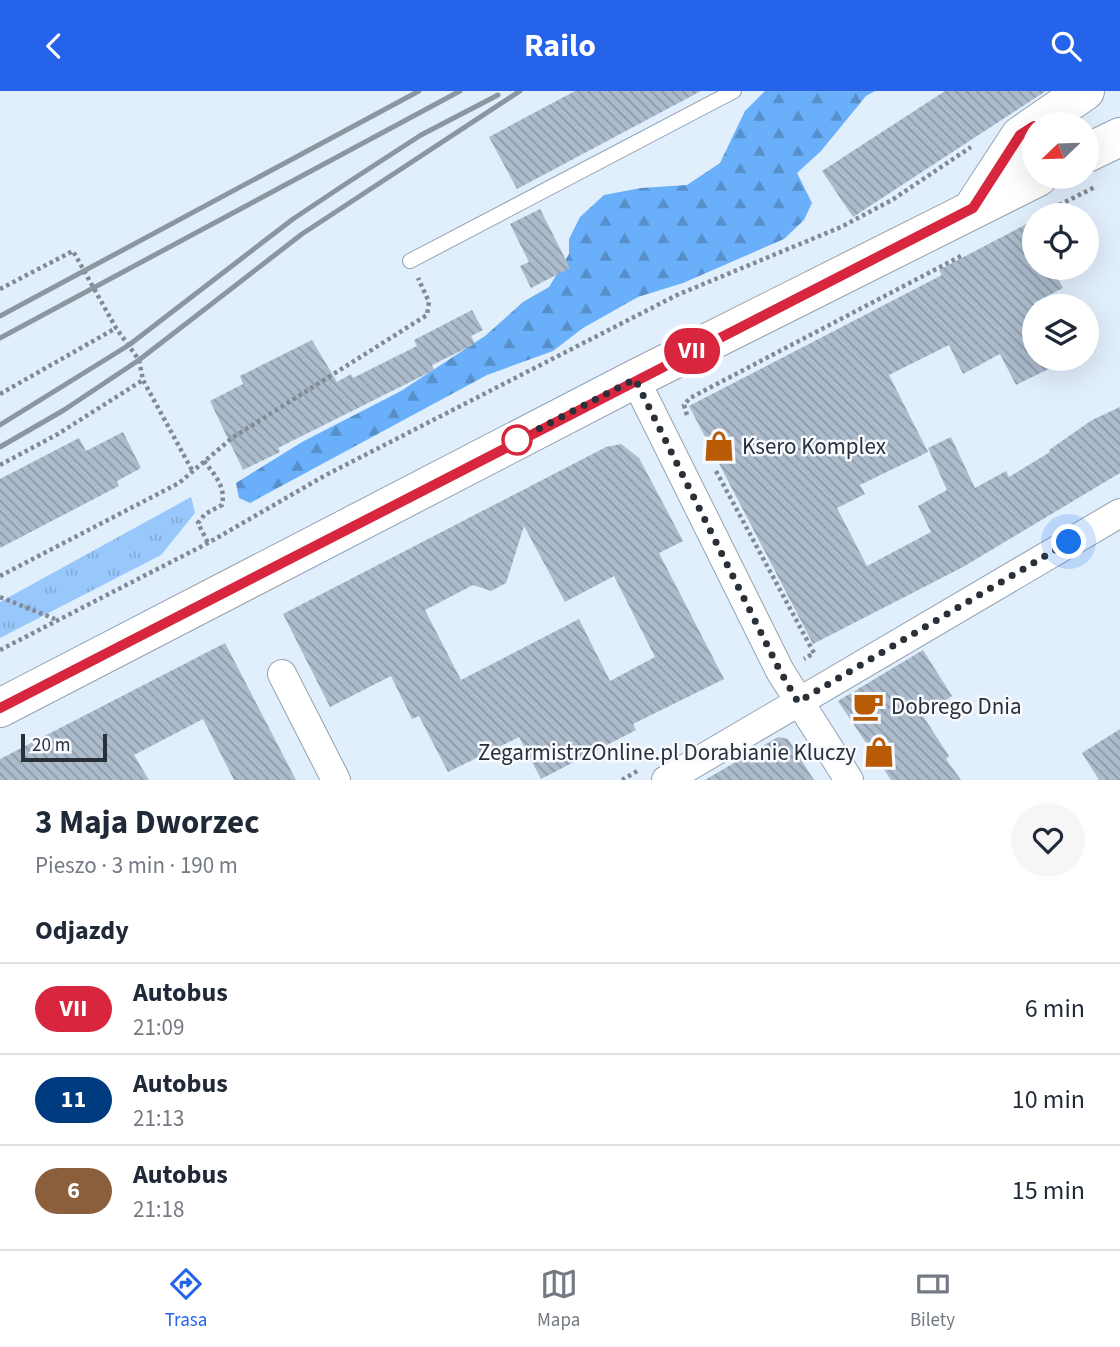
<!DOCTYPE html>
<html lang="pl">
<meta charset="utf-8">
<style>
:root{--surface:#fff;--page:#f6f6f7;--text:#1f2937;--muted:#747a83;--line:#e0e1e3;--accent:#2563eb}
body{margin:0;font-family:"Source Sans 3",sans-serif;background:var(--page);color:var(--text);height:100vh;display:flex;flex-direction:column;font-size:26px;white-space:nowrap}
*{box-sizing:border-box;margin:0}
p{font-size:23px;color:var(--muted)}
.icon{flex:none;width:38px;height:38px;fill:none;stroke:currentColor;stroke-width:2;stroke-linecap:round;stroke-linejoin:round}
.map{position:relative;height:689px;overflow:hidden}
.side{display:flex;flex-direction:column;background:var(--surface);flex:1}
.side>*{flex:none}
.badge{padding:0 14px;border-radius:23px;font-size:24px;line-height:46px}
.needle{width:46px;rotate:247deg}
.fabs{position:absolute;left:1022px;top:21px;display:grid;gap:14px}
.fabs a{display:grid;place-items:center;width:77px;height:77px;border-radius:50%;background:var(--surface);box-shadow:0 7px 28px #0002;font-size:35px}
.scale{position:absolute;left:21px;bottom:18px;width:86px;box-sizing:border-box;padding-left:7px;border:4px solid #2a3037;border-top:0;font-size:19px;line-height:24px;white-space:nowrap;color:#2a3037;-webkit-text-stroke:5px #f7fafe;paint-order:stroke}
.you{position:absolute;width:35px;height:35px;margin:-18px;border:5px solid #fff;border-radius:50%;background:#1a73e8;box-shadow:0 0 0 10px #1a73e833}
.map>.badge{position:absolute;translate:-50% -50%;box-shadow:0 0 0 4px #fff}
h2{padding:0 35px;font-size:26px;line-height:63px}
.round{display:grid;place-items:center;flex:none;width:74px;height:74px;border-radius:37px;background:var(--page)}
.headline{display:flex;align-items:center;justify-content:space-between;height:119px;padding:0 35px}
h1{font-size:33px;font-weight:700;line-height:52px}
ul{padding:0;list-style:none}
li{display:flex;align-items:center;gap:21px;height:91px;padding:0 35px;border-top:2px solid var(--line)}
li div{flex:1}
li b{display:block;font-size:26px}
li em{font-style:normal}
li .badge{min-width:77px;font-weight:700;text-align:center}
header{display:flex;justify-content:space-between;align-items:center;height:91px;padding:0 35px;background:var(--accent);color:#fff;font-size:32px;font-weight:700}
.tabs{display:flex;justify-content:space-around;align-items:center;height:98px;border-top:2px solid var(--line);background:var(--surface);font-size:19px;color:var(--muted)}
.tabs a{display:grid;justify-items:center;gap:4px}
.tabs .active{color:var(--accent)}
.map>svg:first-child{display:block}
.grass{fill:url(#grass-tufts)}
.forest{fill:url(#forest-firs)}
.building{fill:url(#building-back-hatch);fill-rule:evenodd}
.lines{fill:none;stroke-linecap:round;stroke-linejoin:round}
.lane-casing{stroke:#93a2b3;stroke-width:16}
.street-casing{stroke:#93a2b3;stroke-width:30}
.secondary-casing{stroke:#93a2b3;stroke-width:40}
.path{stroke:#818a94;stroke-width:4.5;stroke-dasharray:3.5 3.5;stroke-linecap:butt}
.lane{stroke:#fff;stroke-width:14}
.street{stroke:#fff;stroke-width:28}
.secondary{stroke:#fff;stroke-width:38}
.rail{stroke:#8c96a0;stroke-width:5}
.line-casing{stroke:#fff;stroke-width:16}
.line{stroke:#d7263d;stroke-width:10}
.walk{stroke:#2a3037;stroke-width:7;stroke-dasharray:0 12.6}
.stop-dot{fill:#fff;stroke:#d7263d;stroke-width:3.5}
.labels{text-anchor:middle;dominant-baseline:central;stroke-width:5;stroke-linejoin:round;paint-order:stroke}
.poi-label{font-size:23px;fill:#2a3037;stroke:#f7fafe;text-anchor:start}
</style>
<header><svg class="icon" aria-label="back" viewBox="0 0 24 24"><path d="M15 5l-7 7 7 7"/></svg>Railo<svg class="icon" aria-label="search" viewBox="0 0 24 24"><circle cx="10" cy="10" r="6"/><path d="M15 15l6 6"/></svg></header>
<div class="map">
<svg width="1120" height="689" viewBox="0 0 1120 689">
<defs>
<pattern id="grass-tufts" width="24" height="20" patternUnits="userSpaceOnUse" patternTransform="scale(1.75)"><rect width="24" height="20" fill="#98c7fb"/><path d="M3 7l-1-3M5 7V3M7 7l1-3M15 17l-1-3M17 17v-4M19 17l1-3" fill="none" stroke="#83abd8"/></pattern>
<pattern id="forest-firs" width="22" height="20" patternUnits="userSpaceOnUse" patternTransform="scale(1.75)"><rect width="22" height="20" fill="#6aaff9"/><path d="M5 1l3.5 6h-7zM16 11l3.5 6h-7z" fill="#578fca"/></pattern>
<pattern id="building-back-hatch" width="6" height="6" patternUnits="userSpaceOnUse" patternTransform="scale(1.75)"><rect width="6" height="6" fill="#acbccd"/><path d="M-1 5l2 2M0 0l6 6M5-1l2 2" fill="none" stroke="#8c99a7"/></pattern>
</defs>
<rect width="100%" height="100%" fill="#e1eefc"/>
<polygon class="grass" points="191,406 195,422 161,464 0,547 0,511"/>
<polygon class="forest" points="765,0 875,0 866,5 821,60 797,82 812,112 804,129 784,148 683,192 638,206 583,237 553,260 487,284 250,412 239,407 236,392 302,351 401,300 485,245 523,211 549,196 569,163 569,148 580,126 604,104 641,97 687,94 720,72 745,20"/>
<g class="building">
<polygon points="575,0 701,0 517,98 489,46"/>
<polygon points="945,0 1046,0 853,126 822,80"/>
<polygon points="540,118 570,177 531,197 520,175 529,171 510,133"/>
<polygon points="1034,129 1034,177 1052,177 1063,197 1034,212 1034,268 1069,268 1016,294 1000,263 963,283 949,254 889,284 928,361 860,394 865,403 837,417 867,475 931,441 918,415 947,399 928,357 951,346 975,397 1006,380 1009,386 1050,361 1049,359 1092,329 1120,316 1120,382 963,476 813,553 689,315 942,184 939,179"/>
<polygon points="472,219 483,239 471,245 475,253 432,274 434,279 278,357 280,361 243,379 210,310 243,293 240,285 312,249 337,291 351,283 353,287 417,255 414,249"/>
<polygon points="123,341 141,377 117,390 119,395 0,457 0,388 79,347 86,360"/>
<path d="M621,353L639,367L683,450L659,462L724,588L633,633L636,639L541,688L519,646L448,681L419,625L412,628L391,585L330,616L283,523L606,356ZM524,435L565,511L614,485L655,566L610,590L579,528L461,589L425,519L473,494L491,500L506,492Z"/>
<polygon points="225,552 296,689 234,689 203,628 134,664 149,689 0,689 0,668"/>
<polygon points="923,559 952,605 923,625 949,665 946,668 961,689 891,689 838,610"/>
<polygon points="1120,638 1120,689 1099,689 1082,662"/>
<polygon points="778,646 788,648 814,689 705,689"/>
</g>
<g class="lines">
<defs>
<polyline id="lane" points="410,170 734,0"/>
<g id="street">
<polyline points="635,288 780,580 849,689"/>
<polyline points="282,583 336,689"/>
<polyline points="666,689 1120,422"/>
</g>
<g id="secondary">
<polyline points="1037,33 1085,0"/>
<polyline points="1087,62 1120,46"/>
<polyline points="973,117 1020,45 1034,35"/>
<polyline points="0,617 635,288 1038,86"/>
</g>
</defs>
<use href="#lane" class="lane-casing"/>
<use href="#street" class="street-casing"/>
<use href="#secondary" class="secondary-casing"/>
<g class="path">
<polyline points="1059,114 1095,96"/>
<polyline points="0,198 73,160 116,237 139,269 143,289 193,381"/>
<polyline points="0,303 116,237"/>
<polyline points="687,324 684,314 690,307 963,164"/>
<path d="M204,370C215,384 226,396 222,414L205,423L198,432L208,452"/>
<polyline points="0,374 58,343 143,289"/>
<polyline points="716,380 814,562 804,568"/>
<polyline points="0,485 179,392 232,347 427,224 429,211 418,187"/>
<polyline points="0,506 55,528"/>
<polyline points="0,559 208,452 324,385 677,204 841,136 892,109 971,56"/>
<polyline points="622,689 639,679"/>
</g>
<use href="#lane" class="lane"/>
<use href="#street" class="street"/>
<use href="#secondary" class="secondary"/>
<g class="rail">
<polyline points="0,225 419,0"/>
<polyline points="0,247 460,0"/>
<polyline points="0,334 129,254 293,128 347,92 421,44 498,4"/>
<polyline points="0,356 64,319 139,269 302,143 520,0"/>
</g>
</g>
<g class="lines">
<defs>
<polyline id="line" points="0,617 973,117 1020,44 1034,35"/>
</defs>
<use href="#line" class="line-casing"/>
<use href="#line" class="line"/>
<polyline class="walk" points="517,349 635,288 780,580 798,611 1069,451"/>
</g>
<defs>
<symbol id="shop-bare" viewBox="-9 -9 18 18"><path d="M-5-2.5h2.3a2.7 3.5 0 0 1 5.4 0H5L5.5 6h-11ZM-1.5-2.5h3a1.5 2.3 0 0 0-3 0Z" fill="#b85b04" stroke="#f7fafe" stroke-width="2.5" paint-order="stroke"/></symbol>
<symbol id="cafe-bare" viewBox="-9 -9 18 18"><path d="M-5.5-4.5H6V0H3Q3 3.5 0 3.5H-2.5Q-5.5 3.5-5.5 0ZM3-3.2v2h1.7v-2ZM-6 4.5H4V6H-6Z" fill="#b85b04" stroke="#f7fafe" stroke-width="2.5" paint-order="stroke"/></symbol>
</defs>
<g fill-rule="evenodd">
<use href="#shop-bare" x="697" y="333" width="44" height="44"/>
<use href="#cafe-bare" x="846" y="593" width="44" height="44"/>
<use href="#shop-bare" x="857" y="639" width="44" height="44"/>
</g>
<circle class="stop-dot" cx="517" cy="349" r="14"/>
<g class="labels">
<g class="poi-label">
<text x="742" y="355">Ksero Komplex</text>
<text x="891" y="615">Dobrego Dnia</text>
<text x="856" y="661" text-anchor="end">ZegarmistrzOnline.pl Dorabianie Kluczy</text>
</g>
</g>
</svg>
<div class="fabs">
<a><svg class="needle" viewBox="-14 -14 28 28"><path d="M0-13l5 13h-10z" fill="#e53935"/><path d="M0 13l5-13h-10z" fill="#747a83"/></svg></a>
<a><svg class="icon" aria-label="locate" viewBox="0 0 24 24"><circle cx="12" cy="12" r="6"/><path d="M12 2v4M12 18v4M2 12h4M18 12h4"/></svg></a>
<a><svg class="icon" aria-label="layers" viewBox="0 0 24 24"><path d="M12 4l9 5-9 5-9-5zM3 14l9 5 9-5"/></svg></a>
</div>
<div class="scale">20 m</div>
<div class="you" style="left:1069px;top:451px"></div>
<b class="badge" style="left:692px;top:260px;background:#d7263d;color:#fff">VII</b>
</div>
<section class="side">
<div class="headline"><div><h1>3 Maja Dworzec</h1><p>Pieszo · 3 min · 190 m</p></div><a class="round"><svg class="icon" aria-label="heart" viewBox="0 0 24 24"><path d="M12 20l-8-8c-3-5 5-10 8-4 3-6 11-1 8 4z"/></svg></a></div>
<h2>Odjazdy</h2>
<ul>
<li><span class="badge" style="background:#d7263d;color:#fff">VII</span><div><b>Autobus</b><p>21:09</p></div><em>6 min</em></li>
<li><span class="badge" style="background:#003b80;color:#fff">11</span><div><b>Autobus</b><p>21:13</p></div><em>10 min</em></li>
<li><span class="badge" style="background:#8b5e3c;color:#fff">6</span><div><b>Autobus</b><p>21:18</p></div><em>15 min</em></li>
</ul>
</section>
<nav class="tabs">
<a class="active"><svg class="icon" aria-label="directions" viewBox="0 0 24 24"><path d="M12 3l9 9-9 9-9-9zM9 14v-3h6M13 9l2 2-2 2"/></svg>Trasa</a>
<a><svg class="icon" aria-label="map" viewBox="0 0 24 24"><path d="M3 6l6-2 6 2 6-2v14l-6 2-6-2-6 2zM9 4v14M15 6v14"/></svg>Mapa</a>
<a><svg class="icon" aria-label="tickets" viewBox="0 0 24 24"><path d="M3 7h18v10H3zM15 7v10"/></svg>Bilety</a>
</nav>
